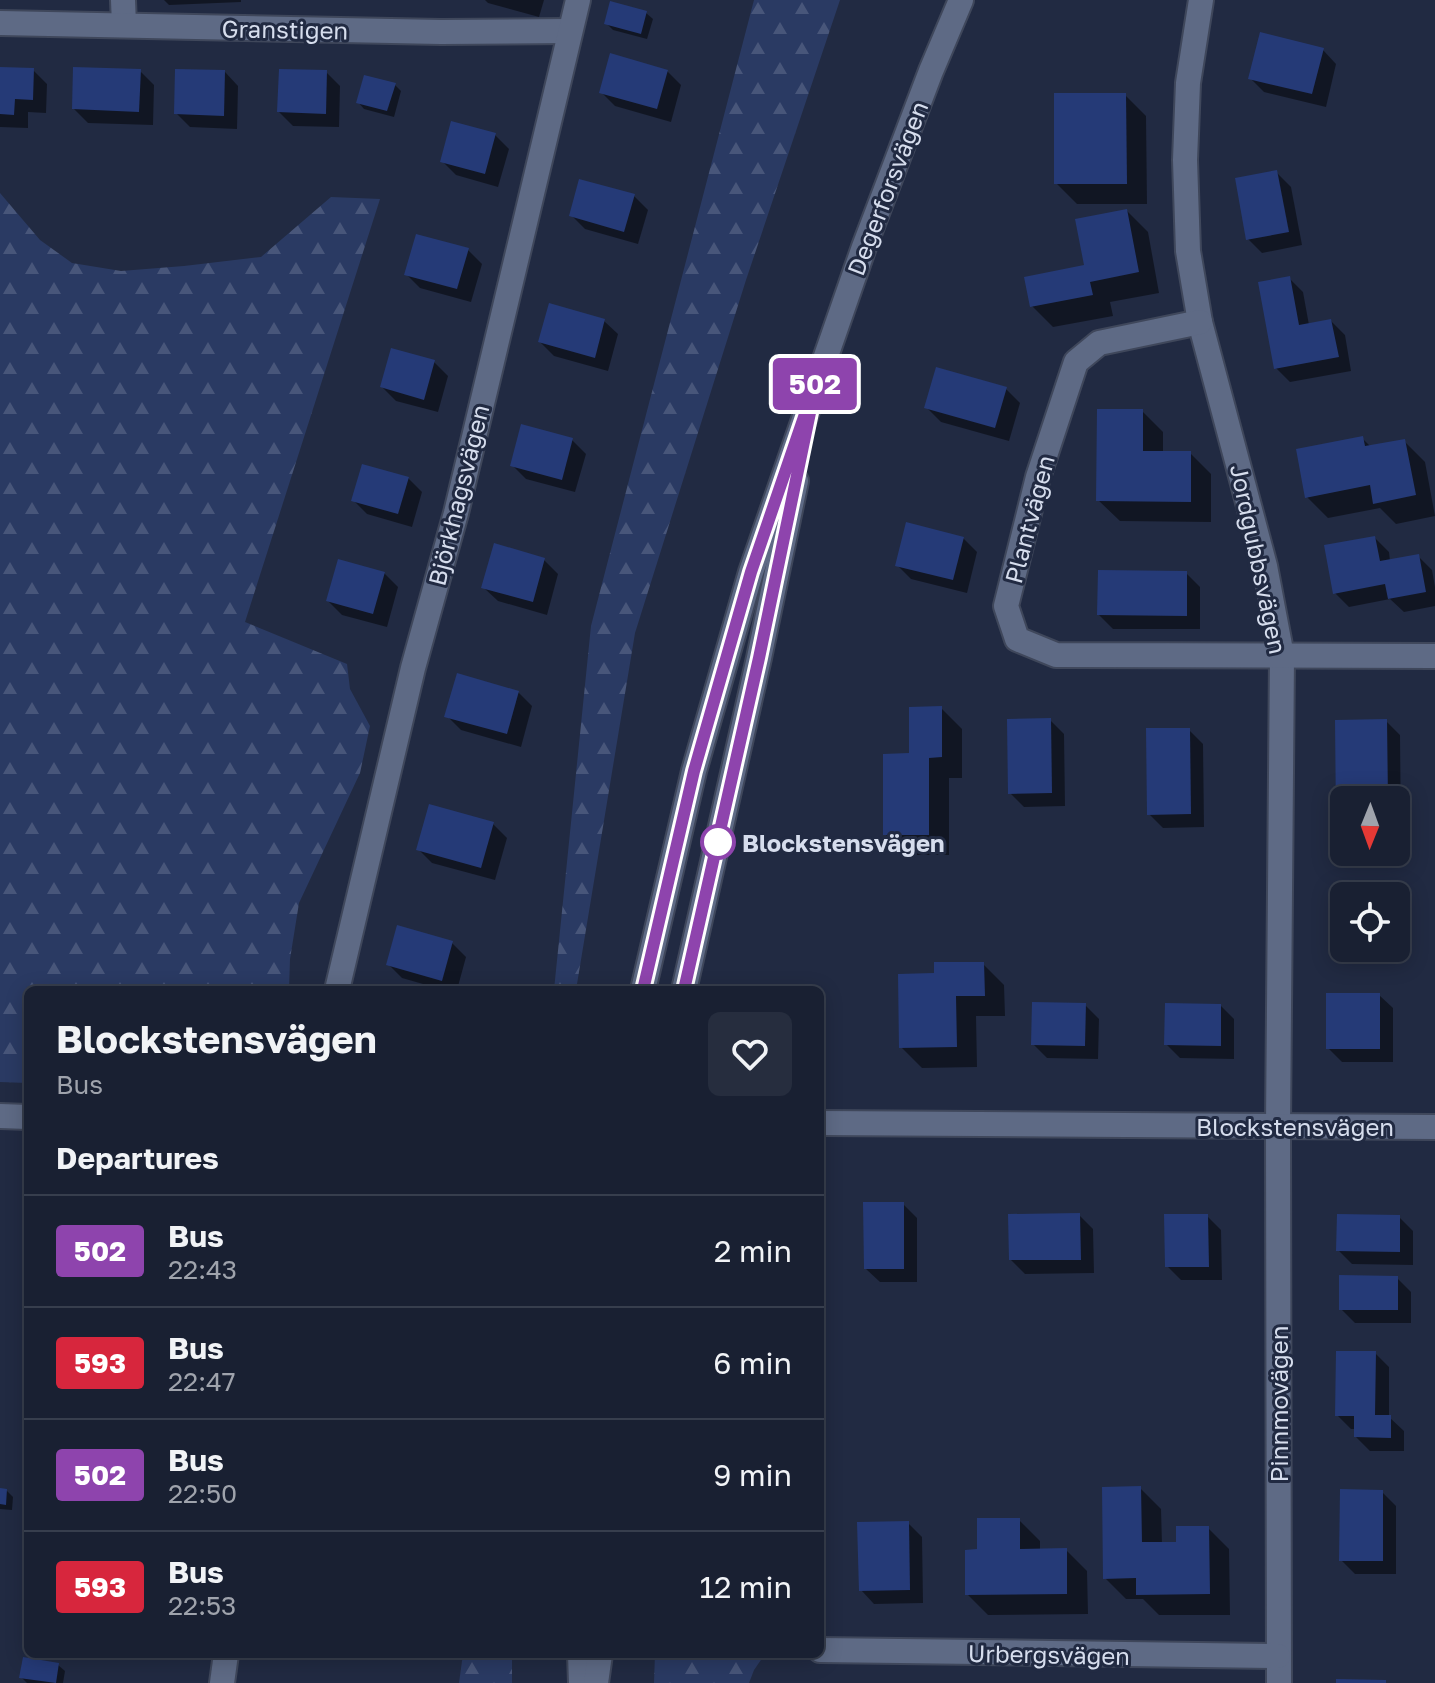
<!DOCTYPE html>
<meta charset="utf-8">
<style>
:root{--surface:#192032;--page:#262d3e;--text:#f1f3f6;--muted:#9fa3ac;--line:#373e4d}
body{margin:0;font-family:"Golos Text",sans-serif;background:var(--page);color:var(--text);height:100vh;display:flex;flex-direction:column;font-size:30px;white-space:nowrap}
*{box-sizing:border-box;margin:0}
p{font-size:26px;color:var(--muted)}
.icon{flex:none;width:44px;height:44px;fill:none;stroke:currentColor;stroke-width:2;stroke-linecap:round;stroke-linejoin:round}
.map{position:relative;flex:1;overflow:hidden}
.details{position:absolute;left:24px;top:986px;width:800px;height:672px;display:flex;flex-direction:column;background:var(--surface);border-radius:12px;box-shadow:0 4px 20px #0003,0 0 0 2px var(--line)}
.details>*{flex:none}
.badge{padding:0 16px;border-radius:6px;font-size:28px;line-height:52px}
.needle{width:52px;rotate:181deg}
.tools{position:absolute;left:1330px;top:786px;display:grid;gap:16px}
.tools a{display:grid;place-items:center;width:80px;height:80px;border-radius:12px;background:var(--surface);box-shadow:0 4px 20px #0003,0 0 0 2px var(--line);font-size:40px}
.map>.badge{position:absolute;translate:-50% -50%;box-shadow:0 0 0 4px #fff}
h2{padding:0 32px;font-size:30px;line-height:72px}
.round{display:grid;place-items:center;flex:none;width:84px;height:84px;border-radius:12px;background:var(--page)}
.head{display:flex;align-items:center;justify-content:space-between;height:136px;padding:0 32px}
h1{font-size:38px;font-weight:700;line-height:60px}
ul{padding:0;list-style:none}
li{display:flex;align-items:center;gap:24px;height:112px;padding:0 32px;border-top:2px solid var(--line)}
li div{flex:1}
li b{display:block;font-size:30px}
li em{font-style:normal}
li .badge{min-width:88px;font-weight:700;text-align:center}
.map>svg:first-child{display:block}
.forest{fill:url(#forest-firs)}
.shadow{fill:#0007}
.building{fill:#253a77}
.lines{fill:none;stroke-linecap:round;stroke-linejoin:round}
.minor-casing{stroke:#3f475b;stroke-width:28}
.tertiary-casing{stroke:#3f475b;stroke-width:28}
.secondary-casing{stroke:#3f475b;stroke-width:28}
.minor{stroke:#5e6a85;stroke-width:24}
.tertiary{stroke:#5e6a85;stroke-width:24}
.secondary{stroke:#5e6a85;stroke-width:24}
.line-casing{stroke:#fff;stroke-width:18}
.line{stroke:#8e44ad;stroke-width:12}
.stop-dot{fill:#fff;stroke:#8e44ad;stroke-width:4}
.labels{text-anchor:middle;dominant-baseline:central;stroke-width:6;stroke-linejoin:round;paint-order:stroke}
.street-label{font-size:24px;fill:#d6dded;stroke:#212a42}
.stop-label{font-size:24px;font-weight:bold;fill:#d6dded;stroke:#212a42;text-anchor:start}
</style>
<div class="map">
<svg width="1435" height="1683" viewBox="0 0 1435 1683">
<defs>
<pattern id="forest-firs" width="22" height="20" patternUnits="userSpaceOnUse" patternTransform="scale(2)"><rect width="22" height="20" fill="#2a3a63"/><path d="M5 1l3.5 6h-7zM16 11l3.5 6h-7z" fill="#48567a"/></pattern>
</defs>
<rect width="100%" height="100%" fill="#212a42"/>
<g class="forest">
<polygon points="754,0 840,0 746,280 635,633 576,990 554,990 591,626"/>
<polygon points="0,193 40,240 72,263 121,271 184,266 261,257 331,197 380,199 245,622 347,664 350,689 370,726 360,773 299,903 290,959 289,990 28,990 28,1083 0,1082"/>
<polygon points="463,1654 512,1654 512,1683 459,1683"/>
<polygon points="655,1654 765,1654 754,1670 749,1683 654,1683"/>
</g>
<g class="shadow">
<polygon points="164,0 241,0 241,2 169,5"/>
<polygon points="485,0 544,0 539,17 488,3"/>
<polygon points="646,13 653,19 647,39 613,30 606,23"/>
<polygon points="1323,50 1336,64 1326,107 1264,92 1250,78"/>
<polygon points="0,69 33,70 47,84 46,113 28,112 28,128 0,127"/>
<polygon points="140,71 154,85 153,125 88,123 74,109"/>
<polygon points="667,71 681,85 671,122 615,106 601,92"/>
<polygon points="225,72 238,86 237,129 190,127 176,113"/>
<polygon points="326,72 340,86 339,127 293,126 279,112"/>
<polygon points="395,85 401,91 394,117 364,109 358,102"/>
<polygon points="1125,95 1146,116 1147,204 1077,204 1056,183"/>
<polygon points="495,135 509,149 498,187 456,175 442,161"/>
<polygon points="1277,173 1291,187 1302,245 1262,253 1248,239"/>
<polygon points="634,196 648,210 638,244 585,229 571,215"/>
<polygon points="1127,211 1148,232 1159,293 1110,302 1113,316 1053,327 1032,306 1087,267"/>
<polygon points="468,250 482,264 471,302 420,288 406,274"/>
<polygon points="1289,278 1303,292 1309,325 1331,321 1345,335 1351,371 1290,382 1276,368"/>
<polygon points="604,321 618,334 608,371 554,356 540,342"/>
<polygon points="434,362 448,376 438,412 396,401 382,387"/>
<polygon points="1006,389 1020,403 1009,441 941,422 927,408"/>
<polygon points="1142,411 1163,432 1163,453 1190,453 1211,474 1211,522 1120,521 1098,500"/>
<polygon points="1362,438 1371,447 1404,441 1425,462 1435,516 1396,524 1380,508 1328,518 1307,497"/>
<polygon points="572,440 586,454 575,492 526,479 512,465"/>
<polygon points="408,478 422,492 412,527 367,514 353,500"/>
<polygon points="963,538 977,552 967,593 911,579 897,565"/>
<polygon points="1375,538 1389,552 1390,561 1418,556 1432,570 1435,587 1435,606 1404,612 1390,599 1349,607 1335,593"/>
<polygon points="544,560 558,574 547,615 498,601 484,588"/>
<polygon points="384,573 398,587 387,627 342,615 328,601"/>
<polygon points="1186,573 1200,587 1200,629 1113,629 1099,615"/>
<polygon points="518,692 532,706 521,747 461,730 447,716"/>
<polygon points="941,708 962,729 962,778 949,778 949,855 906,855 885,834 911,755"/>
<polygon points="1050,720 1064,734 1065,806 1024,807 1010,793"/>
<polygon points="1386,721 1400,735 1401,833 1396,833 1396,800 1344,800 1344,825 1338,819 1337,722"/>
<polygon points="1189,730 1203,744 1204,827 1163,828 1149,814"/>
<polygon points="493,824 507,838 495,880 432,863 418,849"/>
<polygon points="452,943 466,957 457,990 444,990 402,978 388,964"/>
<polygon points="983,964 1004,985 1005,1016 976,1016 977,1067 922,1068 901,1047 936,975"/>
<polygon points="1379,995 1393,1008 1393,1062 1342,1062 1328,1048"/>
<polygon points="1085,1005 1099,1019 1098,1059 1047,1058 1033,1044"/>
<polygon points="1220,1005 1234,1019 1234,1059 1180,1058 1166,1044"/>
<polygon points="903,1204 917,1218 917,1282 880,1282 866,1269"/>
<polygon points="1079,1215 1093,1229 1094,1273 1025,1274 1011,1260"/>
<polygon points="1207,1216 1221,1230 1222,1280 1181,1280 1167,1266"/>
<polygon points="1399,1217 1413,1231 1413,1265 1352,1264 1338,1250"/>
<polygon points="1397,1278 1411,1292 1411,1323 1355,1323 1341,1309"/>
<polygon points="1375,1353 1389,1367 1389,1417 1404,1431 1404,1451 1370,1451 1356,1437 1356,1429 1351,1429 1337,1415"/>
<polygon points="1140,1488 1161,1509 1162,1544 1178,1544 1208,1528 1229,1549 1230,1615 1159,1615 1143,1599 1126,1599 1105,1578"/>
<polygon points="0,1490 7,1491 13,1497 12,1510 0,1509"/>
<polygon points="1382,1492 1396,1506 1396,1574 1355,1574 1341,1560"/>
<polygon points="1019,1520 1040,1541 1040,1550 1066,1550 1087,1571 1088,1614 988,1615 967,1594 979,1551"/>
<polygon points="908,1523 922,1537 923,1603 874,1604 861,1590"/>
<polygon points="58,1665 65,1671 63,1683 27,1683 22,1678"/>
</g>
<g class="building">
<polygon points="610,1 647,11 641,34 604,24"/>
<polygon points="1260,32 1324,48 1312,94 1248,79"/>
<polygon points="610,53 668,70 657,109 599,93"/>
<polygon points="0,67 34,68 33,100 15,99 14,115 0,114"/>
<polygon points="73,67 141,69 139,112 72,109"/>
<polygon points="175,69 225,70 224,116 174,114"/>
<polygon points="279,69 327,70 326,114 277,112"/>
<polygon points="364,75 396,83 387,111 356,103"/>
<polygon points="1054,93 1126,93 1127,184 1054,184"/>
<polygon points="451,121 496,133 485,174 440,162"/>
<polygon points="1277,170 1289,232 1246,240 1235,178"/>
<polygon points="579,179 635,194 624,232 569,216"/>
<polygon points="1127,209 1139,272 1090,282 1093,295 1030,307 1024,277 1084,265 1075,219"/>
<polygon points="416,234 469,248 457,289 404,275"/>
<polygon points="1290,276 1299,325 1331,319 1339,357 1274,369 1258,282"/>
<polygon points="549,303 605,319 595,358 538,342"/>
<polygon points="391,348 435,360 424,400 380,387"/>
<polygon points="936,367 1007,387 995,428 924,408"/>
<polygon points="1097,409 1143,409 1143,451 1191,451 1191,502 1096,501"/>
<polygon points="521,424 573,438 562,480 510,466"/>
<polygon points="1363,436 1365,446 1405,439 1416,495 1373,504 1370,485 1305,498 1296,449"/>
<polygon points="362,464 409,477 398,514 351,501"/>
<polygon points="906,522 964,537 953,580 895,566"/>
<polygon points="1375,536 1380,561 1419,554 1426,592 1388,599 1385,584 1333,594 1324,545"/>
<polygon points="494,543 545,558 533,602 481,588"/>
<polygon points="338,559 385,572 373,614 326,601"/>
<polygon points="1098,570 1187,571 1187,616 1097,615"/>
<polygon points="457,673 519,691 507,734 444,717"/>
<polygon points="942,706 942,757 929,758 929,835 883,835 883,754 909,753 909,707"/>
<polygon points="1051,718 1052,793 1008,794 1007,719"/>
<polygon points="1387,719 1388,800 1344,800 1344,820 1336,820 1335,720"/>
<polygon points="1146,728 1190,728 1191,814 1147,815"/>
<polygon points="429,804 494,822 481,868 416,850"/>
<polygon points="397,925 453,941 442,981 386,965"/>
<polygon points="934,962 984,962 985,996 956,996 957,1047 899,1048 898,974 934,973"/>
<rect x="1326" y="993" width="54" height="56"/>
<polygon points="1032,1002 1086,1003 1085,1046 1031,1045"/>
<polygon points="1165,1003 1221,1004 1221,1046 1164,1045"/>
<polygon points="863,1202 904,1202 904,1269 864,1269"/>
<polygon points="1080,1213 1081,1260 1009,1260 1008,1214"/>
<polygon points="1164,1214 1208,1214 1209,1267 1165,1267"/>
<polygon points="1337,1214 1400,1215 1400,1252 1336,1251"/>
<polygon points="1339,1275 1398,1276 1398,1310 1339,1310"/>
<polygon points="1336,1351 1376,1351 1375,1415 1391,1415 1391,1438 1354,1437 1354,1416 1335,1416"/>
<polygon points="1141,1486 1142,1542 1176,1542 1176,1526 1209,1526 1210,1594 1136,1595 1136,1578 1103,1579 1102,1487"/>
<polygon points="0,1488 7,1489 6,1505 0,1504"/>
<polygon points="1340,1489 1383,1490 1383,1561 1339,1561"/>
<polygon points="977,1518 1020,1518 1020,1549 1067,1548 1067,1594 965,1595 965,1550 977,1549"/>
<polygon points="909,1521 910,1590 859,1591 857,1522"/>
<polygon points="23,1657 59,1663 56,1683 19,1678"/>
<polygon points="1336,1679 1386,1680 1386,1683 1336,1683"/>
</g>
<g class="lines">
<defs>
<g id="minor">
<polyline points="123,0 124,25"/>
<polyline points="1201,0 1188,83 1185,160 1188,251 1200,322 1265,566 1282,656 1278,1126 1279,1683"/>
<polyline points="0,23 441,32 570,31"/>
<polyline points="1200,322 1099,343 1076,362 1038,477 1006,606 1017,639 1056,655 1435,656"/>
<polyline points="337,990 413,668 456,513 578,0"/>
<polyline points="820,1650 1278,1656"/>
<polyline points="222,1683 226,1654"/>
</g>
<g id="tertiary">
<polyline points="0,1116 28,1117"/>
<polyline points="820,1123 1435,1127"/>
</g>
<g id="secondary">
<polyline points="643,990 694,771 751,572 864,247 931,71 961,0"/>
<polyline points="684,990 759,658 796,481"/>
<polyline points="580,1654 581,1683"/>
<polyline points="596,1683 600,1654"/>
</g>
</defs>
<use href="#minor" class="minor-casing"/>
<use href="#tertiary" class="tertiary-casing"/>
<use href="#secondary" class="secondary-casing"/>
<use href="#minor" class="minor"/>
<use href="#tertiary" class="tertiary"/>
<use href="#secondary" class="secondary"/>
</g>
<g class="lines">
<defs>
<polyline id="line" points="643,990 694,771 751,572 817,379 759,658 684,990"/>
</defs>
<use href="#line" class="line-casing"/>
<use href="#line" class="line"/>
</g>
<circle class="stop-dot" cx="718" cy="842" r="16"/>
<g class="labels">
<g class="street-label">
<text transform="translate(285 29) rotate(1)">Granstigen</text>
<text transform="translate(887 188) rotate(-69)">Degerforsvägen</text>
<text transform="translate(458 495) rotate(-76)">Björkhagsvägen</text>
<text transform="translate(1029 519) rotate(-75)">Plantvägen</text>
<text transform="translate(1259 559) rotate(78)">Jordgubbsvägen</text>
<text x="1295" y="1126">Blockstensvägen</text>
<text transform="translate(1278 1404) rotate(-90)">Pinnmovägen</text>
<text transform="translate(1049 1654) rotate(1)">Urbergsvägen</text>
</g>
<g class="stop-label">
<text x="742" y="842">Blockstensvägen</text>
</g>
</g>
</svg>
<div class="tools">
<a><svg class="needle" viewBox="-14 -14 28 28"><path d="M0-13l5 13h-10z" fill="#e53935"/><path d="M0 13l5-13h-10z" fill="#9fa3ac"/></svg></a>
<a><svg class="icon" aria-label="locate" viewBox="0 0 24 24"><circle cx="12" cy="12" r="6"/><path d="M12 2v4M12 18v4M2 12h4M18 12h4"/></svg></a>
</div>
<b class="badge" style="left:815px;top:384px;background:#8e44ad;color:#fff">502</b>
<section class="details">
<div class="head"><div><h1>Blockstensvägen</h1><p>Bus</p></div><a class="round"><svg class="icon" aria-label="heart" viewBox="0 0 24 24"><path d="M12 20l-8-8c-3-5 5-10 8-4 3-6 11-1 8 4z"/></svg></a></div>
<h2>Departures</h2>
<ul>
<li><span class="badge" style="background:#8e44ad;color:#fff">502</span><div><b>Bus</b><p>22:43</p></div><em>2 min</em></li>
<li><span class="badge" style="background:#d7263d;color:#fff">593</span><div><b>Bus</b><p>22:47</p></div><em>6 min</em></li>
<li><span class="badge" style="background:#8e44ad;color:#fff">502</span><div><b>Bus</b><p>22:50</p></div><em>9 min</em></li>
<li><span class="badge" style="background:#d7263d;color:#fff">593</span><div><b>Bus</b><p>22:53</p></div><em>12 min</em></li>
</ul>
</section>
</div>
